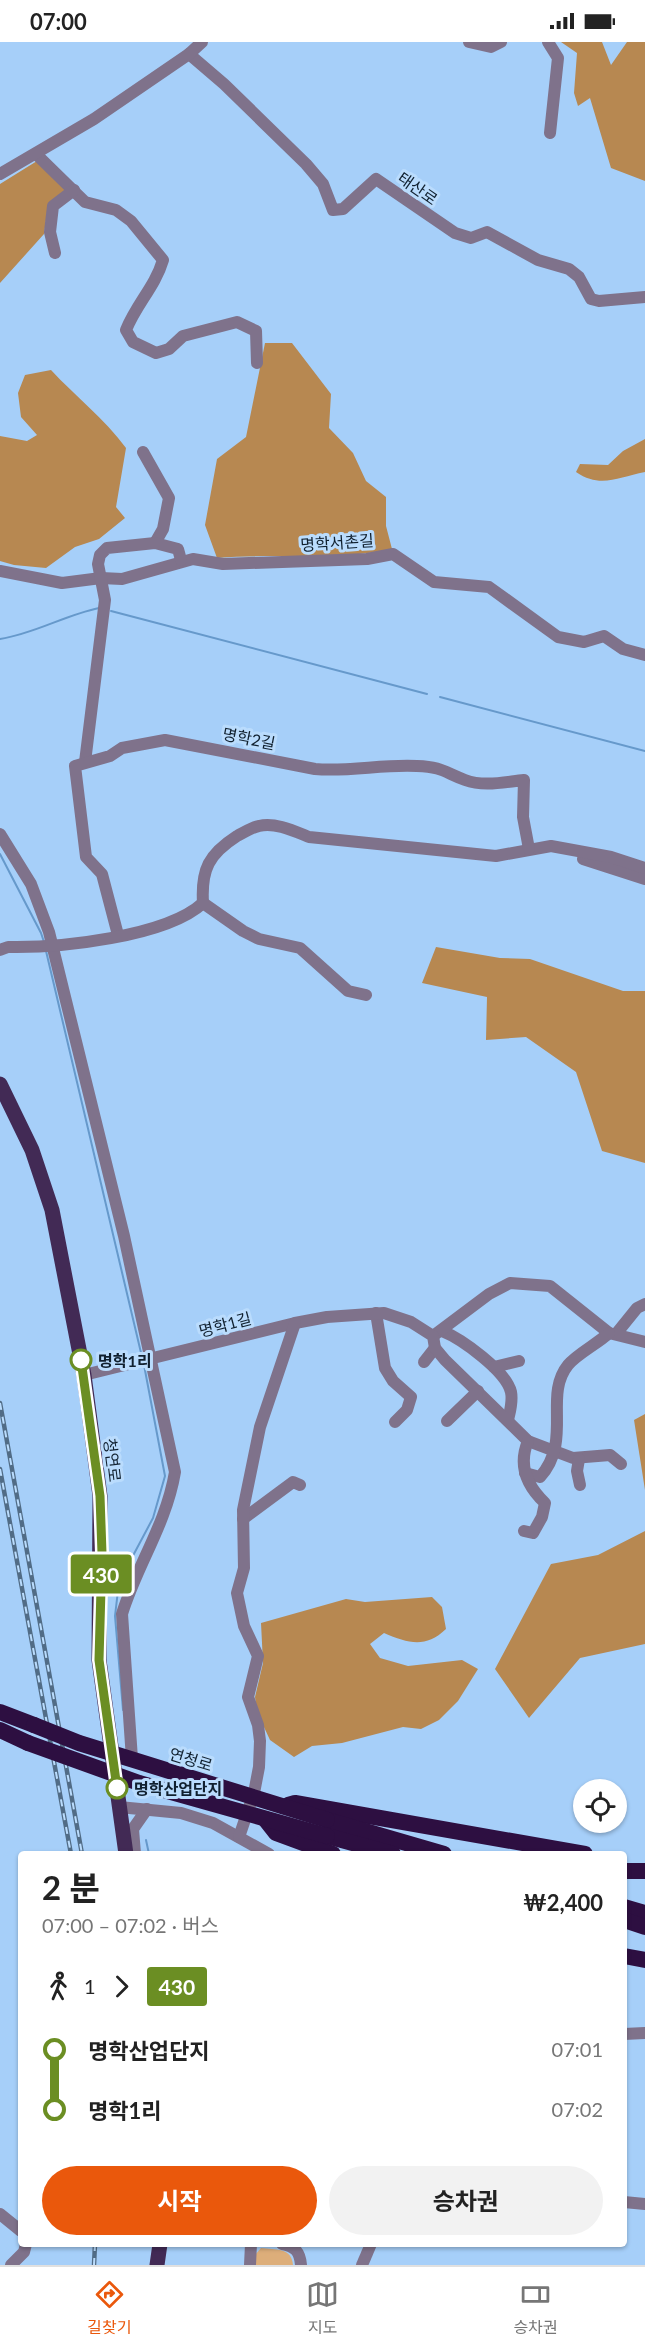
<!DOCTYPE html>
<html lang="ko">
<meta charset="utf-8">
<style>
:root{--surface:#fff;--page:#f2f2f2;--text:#222;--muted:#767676;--line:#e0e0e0;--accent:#ea580c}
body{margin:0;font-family:Lato,"Noto Sans KR",sans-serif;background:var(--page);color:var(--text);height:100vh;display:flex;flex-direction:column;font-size:22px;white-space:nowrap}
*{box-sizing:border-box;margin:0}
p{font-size:20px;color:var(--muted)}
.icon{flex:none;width:33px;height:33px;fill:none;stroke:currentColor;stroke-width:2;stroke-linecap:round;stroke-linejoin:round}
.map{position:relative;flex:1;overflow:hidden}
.panel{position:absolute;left:18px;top:1809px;width:609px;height:396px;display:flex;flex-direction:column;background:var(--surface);border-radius:6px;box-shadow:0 2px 4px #0004}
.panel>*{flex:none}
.badge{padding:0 12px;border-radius:4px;font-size:21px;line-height:39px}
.fabs{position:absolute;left:573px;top:1737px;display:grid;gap:12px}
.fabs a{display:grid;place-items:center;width:54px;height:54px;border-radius:50%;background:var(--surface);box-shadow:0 2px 4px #0004;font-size:30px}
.map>.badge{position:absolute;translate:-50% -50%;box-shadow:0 0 0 3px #fff}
.legs{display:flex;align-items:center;gap:9px;height:66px;padding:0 24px;font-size:20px}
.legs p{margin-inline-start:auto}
.overview{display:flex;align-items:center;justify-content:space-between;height:102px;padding:0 24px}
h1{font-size:33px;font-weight:700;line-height:45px}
.cta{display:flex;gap:12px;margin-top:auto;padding:12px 24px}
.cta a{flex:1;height:69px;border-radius:36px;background:var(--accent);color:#fff;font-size:24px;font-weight:700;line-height:69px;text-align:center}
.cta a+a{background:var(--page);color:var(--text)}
ul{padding:0 24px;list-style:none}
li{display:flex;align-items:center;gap:21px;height:60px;font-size:22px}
li i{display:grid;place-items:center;width:9px;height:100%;margin:0 8px;background:currentColor}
li i::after{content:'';width:15px;height:15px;margin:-8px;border:4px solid;border-radius:50%;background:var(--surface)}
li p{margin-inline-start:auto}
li:first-child i{background:linear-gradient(#0000 50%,currentColor 0)}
li:last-child i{background:linear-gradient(currentColor 50%,#0000 0)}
.status{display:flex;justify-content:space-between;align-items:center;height:42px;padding:0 30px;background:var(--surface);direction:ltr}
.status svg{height:16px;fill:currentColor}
.tabs{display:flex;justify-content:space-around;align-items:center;height:84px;border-top:2px solid var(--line);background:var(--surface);font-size:16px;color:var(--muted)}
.tabs a{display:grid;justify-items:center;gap:3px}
.tabs .on{color:var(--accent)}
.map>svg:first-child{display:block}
.green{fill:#ddae7a}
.forest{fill:#b78851}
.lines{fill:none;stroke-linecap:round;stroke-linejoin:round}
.stream{stroke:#6699cb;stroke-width:2}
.minor{stroke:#7f728b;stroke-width:12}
.major{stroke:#422a55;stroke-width:15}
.highway{stroke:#2d0f41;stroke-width:16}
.rail-casing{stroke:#516c86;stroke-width:4.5}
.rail{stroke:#badcfd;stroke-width:2;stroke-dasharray:7;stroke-linecap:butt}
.highway-bridge{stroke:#2d0f41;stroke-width:16}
.line-1-casing{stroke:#fff;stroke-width:14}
.line-1{stroke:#6b8e23;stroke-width:9}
.stop-1-dot{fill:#fff;stroke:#6b8e23;stroke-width:3}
.labels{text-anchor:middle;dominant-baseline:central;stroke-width:6;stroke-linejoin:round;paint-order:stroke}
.street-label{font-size:16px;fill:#10202f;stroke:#badcfd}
.stop-label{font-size:16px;font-weight:bold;fill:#10202f;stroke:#badcfd;text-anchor:start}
</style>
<div class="status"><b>07:00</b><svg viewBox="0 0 49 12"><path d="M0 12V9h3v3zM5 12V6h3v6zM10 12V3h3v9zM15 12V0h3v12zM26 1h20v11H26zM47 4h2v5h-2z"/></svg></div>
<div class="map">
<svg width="645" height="2223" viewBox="0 0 645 2223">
<rect width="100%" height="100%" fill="#a6cff9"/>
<path class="green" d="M261,2206C275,2208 292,2205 293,2223H254L255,2213Z"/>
<g class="forest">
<polygon points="561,0 602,0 611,23 627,0 645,0 645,139 611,126 590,56 578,64 574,51 577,11"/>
<polygon points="37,119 70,148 48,164 44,192 0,241 0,142"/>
<path d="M265,301H292L331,352L329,386L353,411L366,439L386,455V484L392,507C334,519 274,511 217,516L205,483L217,417L246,395Z"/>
<path d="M51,328C75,354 105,377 126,406L116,465L125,476L99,497L75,505L46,526L14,523L0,519V394L27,399L37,393L21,375L18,351L25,333Z"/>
<path d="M645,397V430C618,435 601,447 576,430L580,422L608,423L623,409Z"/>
<polygon points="436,905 500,916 530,917 623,949 645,949 645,1121 602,1109 576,1030 526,995 486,998 487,955 422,941"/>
<polygon points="645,1372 645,1448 634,1378"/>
<polygon points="645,1489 645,1602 580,1616 529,1676 495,1627 551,1522 598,1513"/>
<path d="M432,1555L442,1565L446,1587C425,1607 408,1601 384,1591L370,1602L380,1616L408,1624L462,1618L478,1627L458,1659L439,1678L421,1687L403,1685L342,1701L312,1704L294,1715L270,1698L257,1670L255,1655L263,1621L261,1581L346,1557L365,1560Z"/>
</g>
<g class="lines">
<g class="stream">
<polyline points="111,569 427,652"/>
<path d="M0,597C34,592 65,573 99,566"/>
<polyline points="440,655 645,709"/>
<polyline points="0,812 41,891 44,900"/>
<polyline points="46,909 142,1315"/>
<polyline points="123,1668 115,1574 119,1540 153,1476 165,1434 144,1323"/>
<polyline points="146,1798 149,1812"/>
</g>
<g class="minor">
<polyline points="469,0 491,5 501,0"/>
<polyline points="548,0 558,16 550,91"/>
<polyline points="189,12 224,42 306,122 323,142 333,168 343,167 376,137 455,191 471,196 487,190 538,218 569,227 579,235 591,257 599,259 645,255"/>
<path d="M37,113L85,160L116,168L131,179L163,218C155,245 137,261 126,288L133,300L156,311L169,307L183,294L237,280L256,289L257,321"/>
<polyline points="0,132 94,77 189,12 202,0"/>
<polyline points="55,211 50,190 53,164 74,148"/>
<polyline points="143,410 169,456 163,487 155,501"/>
<polyline points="0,529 62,541 101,536 122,537 193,517 223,522 367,517 393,512 434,540 489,545 558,595 584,600 604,594 623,607 645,613"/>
<polyline points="85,720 105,558 98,522 100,513 107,506 155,501 178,507 181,518"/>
<path d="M0,792L31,842L49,890L124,1194L175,1430C166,1483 137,1523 122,1572L132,1717"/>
<polyline points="583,817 645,837"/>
<path d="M203,861C201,827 209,812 237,794C243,791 252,785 259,784C275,780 294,789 309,795L496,814L551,804L611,815L645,826"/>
<path d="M118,893L102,832L86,815L75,724L110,714L122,706L165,698L315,727C349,730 383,722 417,724C442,725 444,730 465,738C484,745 504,740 524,738L523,775L529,807"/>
<path d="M0,908L8,905C59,906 166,895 203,861L243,889L259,897L300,906L348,949L366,953"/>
<polyline points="376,1271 385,1326 393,1339 411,1355 407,1368 395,1380"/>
<path d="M442,1289C462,1297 506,1329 511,1350C513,1360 510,1369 508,1378"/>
<polyline points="616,1292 637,1266 645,1262"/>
<polyline points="433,1294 489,1252 510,1241 550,1244 609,1291 645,1300"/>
<polyline points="424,1320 435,1306"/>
<polyline points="494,1325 519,1319"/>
<polyline points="84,1333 295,1281 327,1275 384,1271 411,1280 433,1294 435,1306 445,1318 528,1399 573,1416 610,1413 621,1422"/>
<polyline points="447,1379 478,1349"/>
<polyline points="579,1417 577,1429 580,1443"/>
<path d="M525,1431L540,1435C573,1398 543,1354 568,1323C577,1312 597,1302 609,1291"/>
<polyline points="243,1477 293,1440 300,1443"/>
<path d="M524,1489L533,1491L542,1475L545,1461C526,1443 518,1423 528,1399"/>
<polyline points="119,1765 181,1771 213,1781 269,1812"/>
<polyline points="239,1795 254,1751 259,1725 260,1699 258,1683 248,1655 258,1614 244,1584 237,1551 244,1526 243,1468 260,1385 295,1281"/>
<polyline points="135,1812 133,1787 147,1767"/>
<polyline points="624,1992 645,1991"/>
<polyline points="624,2160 645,2162"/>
<polyline points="0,2172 21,2189"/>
<path d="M282,2202C295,2204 300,2210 301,2223"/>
<polyline points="11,2223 24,2210 26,2202"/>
<polyline points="250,2223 251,2202"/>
<polyline points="362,2223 371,2202"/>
</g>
<g class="major">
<polyline points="0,1042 32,1108 52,1168 84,1333 100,1454 99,1618 126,1812"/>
<polyline points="157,2223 160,2202"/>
</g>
<g class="highway">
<polyline points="0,1670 34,1683"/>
<polyline points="0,1688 28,1701"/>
<polyline points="288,1763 295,1761 585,1812"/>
<polyline points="265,1777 276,1791 333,1812"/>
<polyline points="327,1778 444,1812"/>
<polyline points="327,1794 393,1812"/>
<polyline points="624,1829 645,1829"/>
<polyline points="624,1865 645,1871"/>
<polyline points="624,1878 645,1885"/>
<polyline points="624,1914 645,1918"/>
</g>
<defs>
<g id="rail">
<polyline points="0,1361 82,1812"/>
<polyline points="0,1427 71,1812"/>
<polyline points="94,2223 95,2202"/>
</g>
</defs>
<use href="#rail" class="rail-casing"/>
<use href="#rail" class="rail"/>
<g class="highway-bridge">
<polyline points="34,1683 79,1701 327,1778"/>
<polyline points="28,1701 139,1741 327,1794"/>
</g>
</g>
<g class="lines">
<defs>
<polyline id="line-1" points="81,1318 100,1454 102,1511 99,1618 117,1746"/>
</defs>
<use href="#line-1" class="line-1-casing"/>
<use href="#line-1" class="line-1"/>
</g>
<g class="stop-1-dot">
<circle cx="81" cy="1318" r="10"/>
<circle cx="117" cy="1746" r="10"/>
</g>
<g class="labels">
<g class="street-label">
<text transform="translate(418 146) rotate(35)">태산로</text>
<text transform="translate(337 500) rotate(-4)">명학서촌길</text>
<text transform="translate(249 696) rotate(11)">명학2길</text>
<text transform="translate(225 1282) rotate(-15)">명학1길</text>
<text transform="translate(113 1418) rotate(83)">청연로</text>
<text transform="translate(191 1717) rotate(17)">연청로</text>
</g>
<g class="stop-label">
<text x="98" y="1318">명학1리</text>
<text x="134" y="1746">명학산업단지</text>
</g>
</g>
</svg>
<div class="fabs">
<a><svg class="icon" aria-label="locate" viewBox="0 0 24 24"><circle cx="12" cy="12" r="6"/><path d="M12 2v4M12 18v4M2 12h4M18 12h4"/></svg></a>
</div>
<b class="badge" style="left:101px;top:1532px;background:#6b8e23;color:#fff">430</b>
<section class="panel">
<div class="overview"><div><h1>2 분</h1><p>07:00 – 07:02 · 버스</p></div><b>₩2,400</b></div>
<div class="legs"><svg class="icon" aria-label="walk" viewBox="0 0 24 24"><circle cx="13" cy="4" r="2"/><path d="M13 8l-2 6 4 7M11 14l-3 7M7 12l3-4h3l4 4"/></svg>1<svg class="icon" aria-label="forward" viewBox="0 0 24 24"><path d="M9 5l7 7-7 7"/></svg><b class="badge" style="background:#6b8e23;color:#fff">430</b></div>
<ul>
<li><i style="color:#6b8e23"></i><b>명학산업단지</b><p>07:01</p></li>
<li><i style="color:#6b8e23"></i><b>명학1리</b><p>07:02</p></li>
</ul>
<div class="cta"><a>시작</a><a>승차권</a></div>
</section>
</div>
<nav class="tabs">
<a class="on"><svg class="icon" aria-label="directions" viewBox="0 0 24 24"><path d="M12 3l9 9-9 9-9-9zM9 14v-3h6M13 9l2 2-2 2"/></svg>길찾기</a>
<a><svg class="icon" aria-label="map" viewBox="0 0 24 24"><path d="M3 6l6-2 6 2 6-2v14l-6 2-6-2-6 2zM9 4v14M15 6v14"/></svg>지도</a>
<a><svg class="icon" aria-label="tickets" viewBox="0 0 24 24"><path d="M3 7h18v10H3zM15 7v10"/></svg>승차권</a>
</nav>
